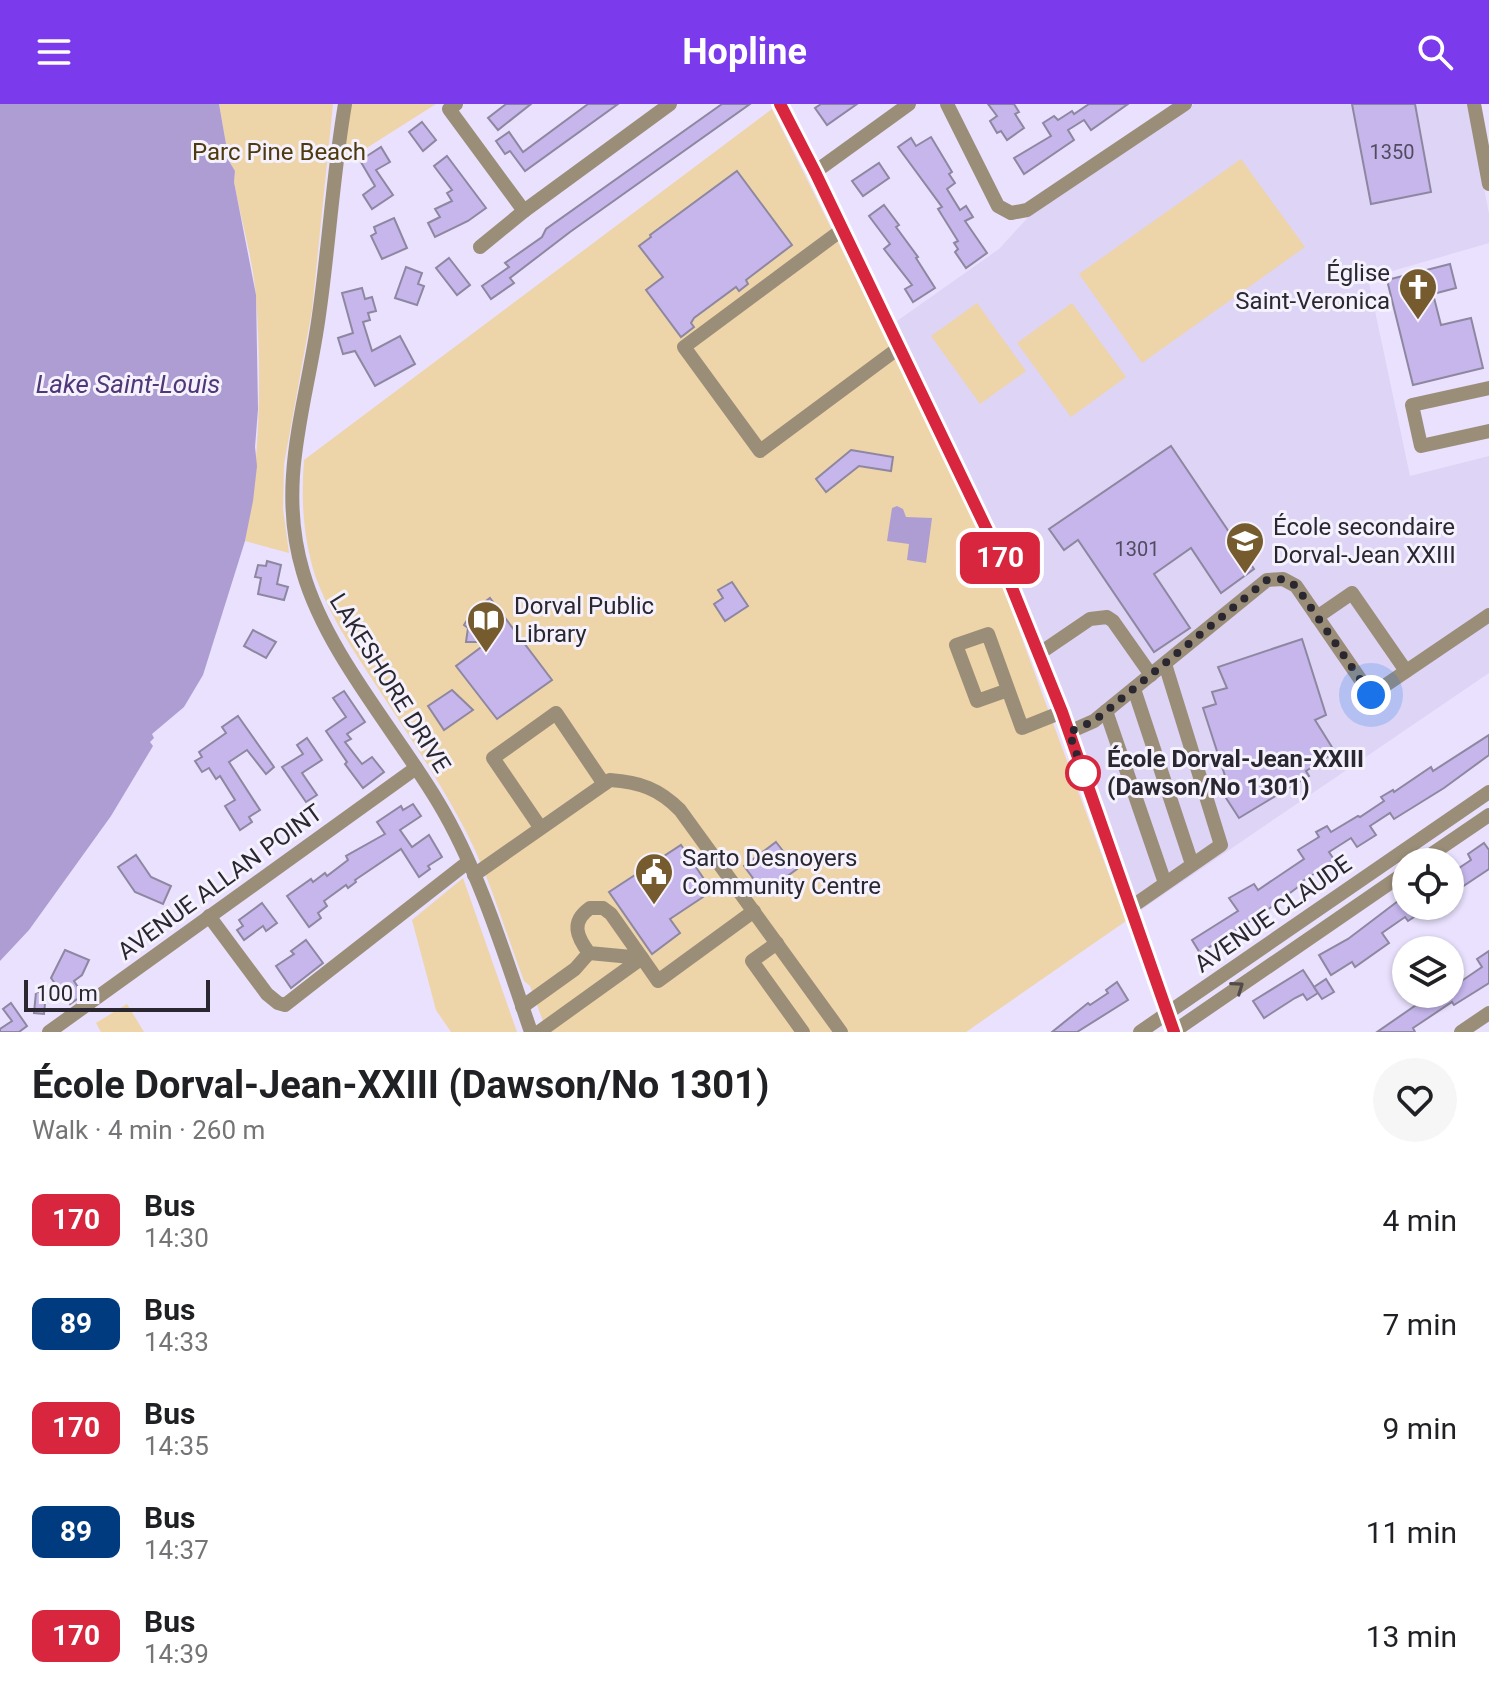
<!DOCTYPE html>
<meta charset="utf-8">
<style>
:root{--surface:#fff;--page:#f6f6f6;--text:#202124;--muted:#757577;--accent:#7c3aed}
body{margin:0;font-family:Roboto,sans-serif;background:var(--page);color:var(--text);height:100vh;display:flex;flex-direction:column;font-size:30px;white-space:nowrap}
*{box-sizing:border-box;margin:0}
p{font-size:26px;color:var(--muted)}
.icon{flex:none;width:44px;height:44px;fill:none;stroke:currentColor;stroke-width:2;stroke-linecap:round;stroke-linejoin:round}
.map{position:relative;height:928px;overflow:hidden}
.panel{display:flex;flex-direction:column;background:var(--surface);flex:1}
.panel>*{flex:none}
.badge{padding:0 16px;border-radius:12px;font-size:28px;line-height:52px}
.controls{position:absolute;left:1392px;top:744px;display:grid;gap:16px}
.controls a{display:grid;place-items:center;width:72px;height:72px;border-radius:50%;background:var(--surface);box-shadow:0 2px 6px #0004;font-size:40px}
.scale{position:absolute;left:24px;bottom:20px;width:186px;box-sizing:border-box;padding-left:8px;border:4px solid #2a2731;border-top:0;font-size:22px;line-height:28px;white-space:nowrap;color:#2a2731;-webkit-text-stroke:6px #f5f2fd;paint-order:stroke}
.you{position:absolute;width:40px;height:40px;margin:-20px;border:6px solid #fff;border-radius:50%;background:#1a73e8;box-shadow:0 0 0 12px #1a73e833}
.map>.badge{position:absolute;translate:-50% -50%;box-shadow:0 0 0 4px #fff}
.round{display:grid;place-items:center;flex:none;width:84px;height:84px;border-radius:42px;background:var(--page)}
.headline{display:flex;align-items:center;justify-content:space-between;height:136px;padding:0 32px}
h1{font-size:38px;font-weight:700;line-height:60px}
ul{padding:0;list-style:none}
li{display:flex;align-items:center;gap:24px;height:104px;padding:0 32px}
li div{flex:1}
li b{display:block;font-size:30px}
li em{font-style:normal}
li .badge{min-width:88px;font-weight:700;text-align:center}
header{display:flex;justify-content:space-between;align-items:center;height:104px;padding:0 32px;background:var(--accent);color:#fff;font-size:36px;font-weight:700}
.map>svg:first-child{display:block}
.built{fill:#ddd4f6}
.green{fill:#eed4a9}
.water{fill:#ad9dd2}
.building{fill:#c6b6ec;stroke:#8e87a0;stroke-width:2}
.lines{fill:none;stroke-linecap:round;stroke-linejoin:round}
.minor{stroke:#9b8e79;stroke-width:14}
.oneway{stroke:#524b4a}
.line-casing{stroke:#fff;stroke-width:18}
.line{stroke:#d7263d;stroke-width:12}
.walk{stroke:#2a2731;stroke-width:8;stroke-dasharray:0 14.4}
.stop-dot{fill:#fff;stroke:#d7263d;stroke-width:4}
.labels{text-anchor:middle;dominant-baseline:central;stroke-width:6;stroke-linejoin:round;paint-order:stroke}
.number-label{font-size:20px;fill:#514b60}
.park-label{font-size:24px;fill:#4f3a10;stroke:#f5f2fd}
.poi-label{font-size:24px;fill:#2a2731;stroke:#f5f2fd;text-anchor:start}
.street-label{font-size:24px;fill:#2a2731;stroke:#f5f2fd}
.stop-label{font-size:24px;font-weight:bold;fill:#2a2731;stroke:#f5f2fd;text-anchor:start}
.water-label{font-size:26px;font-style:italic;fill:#4f3778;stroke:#f5f2fd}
</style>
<header><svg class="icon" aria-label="menu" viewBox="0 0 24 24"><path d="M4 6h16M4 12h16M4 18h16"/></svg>Hopline<svg class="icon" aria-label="search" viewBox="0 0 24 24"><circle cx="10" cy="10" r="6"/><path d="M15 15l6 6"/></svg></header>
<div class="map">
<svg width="1489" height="928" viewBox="0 0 1489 928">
<rect width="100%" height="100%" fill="#e9e1fd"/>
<polygon class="built" points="1194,0 1468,0 1489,110 1489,139 1368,174 1410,372 1489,352 1489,569 1138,808 897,217 999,145 1034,107"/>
<g class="green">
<path d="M219,0H333L312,206L284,360L283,405L289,449L245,437C260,358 262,274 256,193C253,155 241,116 234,78L235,67L229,57Z"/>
<polygon points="345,0 436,0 335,64"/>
<path d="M772,5L908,279L997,467L1126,817L966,928H547L530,882L524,877C504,824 488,767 461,718C434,668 401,620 370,572C349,540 328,508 315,471C303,433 301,395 304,356Z"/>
<polygon points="1241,55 1305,143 1142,259 1079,170"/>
<polygon points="977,199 1026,267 980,300 931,232"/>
<polygon points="1072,199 1126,273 1071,313 1017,239"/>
<polygon points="463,774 517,928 451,928 436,906 412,816"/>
<polygon points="127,900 144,928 101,928 96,919"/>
</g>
<g class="water">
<polygon points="0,0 219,0 229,57 235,67 234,78 256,191 258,305 255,343 257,362 253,397 245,437 203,571 184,603 152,630 154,634 150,638 153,642 111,712 29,826 0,857"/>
<polygon points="897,402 903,405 906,413 932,414 926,459 907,456 909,440 887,437 892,404"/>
</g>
<g class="building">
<polygon points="506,0 531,0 498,26 488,14"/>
<polygon points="588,0 618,0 525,67 510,47 505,50 496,37 509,28 523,48"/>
<polygon points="722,0 750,0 570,128 510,174 514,179 491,195 482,182 509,163 505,159 542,133 546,125"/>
<polygon points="821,0 857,0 827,21 815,4"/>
<polygon points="988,0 1014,0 1019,8 1015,10 1024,24 1007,36 1001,27 997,29 990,17 997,12"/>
<polygon points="1089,0 1128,0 1091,26 1084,16 1068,26 1074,36 1024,70 1014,54 1051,32 1043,19 1054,12 1058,16 1072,7 1074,10"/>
<polygon points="1352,0 1415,0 1431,88 1371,100"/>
<polygon points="422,18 436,36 423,47 409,28"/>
<polygon points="931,33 952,68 949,70 955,79 947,85 960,106 966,102 973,113 965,117 987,149 966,164 955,148 958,145 954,139 958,137 938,105 942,103 898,43 911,34 916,42"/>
<polygon points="361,43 367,52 381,43 390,58 376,66 393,91 372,105 363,91 375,82 355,48"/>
<polygon points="447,52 486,104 468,117 435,133 428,119 440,113 435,105 452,97 447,89 452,86 434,62"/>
<polygon points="879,59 889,74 863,92 852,77"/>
<polygon points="737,67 792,141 746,176 748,180 739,187 736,183 694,214 691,219 694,223 681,233 646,186 663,173 639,142 651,133 650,131"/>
<polygon points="884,101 899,121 896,123 918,153 916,154 935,184 913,198 905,185 912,181 884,145 890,140 869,112"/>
<polygon points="394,114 407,144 382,155 371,132 376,129 374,123"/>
<polygon points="449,154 470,181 457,191 436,164"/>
<polygon points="1450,160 1456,184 1433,190 1441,221 1471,214 1483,264 1413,281 1387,176"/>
<polygon points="406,163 422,169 418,180 424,182 417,201 395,194"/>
<polygon points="362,184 365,195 372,193 376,207 368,209 370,216 363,218 372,247 400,232 415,260 375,282 355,247 343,250 338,234 353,229 342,189"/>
<polygon points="1171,342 1254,465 1221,489 1191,444 1154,470 1190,524 1154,548 1078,436 1064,446 1049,425"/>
<polygon points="851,346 893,353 891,367 859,362 826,388 816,375"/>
<polygon points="267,457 281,461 277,480 288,483 284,496 258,490 261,474 255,473 258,461 266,462"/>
<polygon points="732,478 748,502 725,517 714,500 723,494 718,486"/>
<polygon points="490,494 552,576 497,615 456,562 488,538 466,538 468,524 464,521 473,507"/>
<polygon points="253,526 276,538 266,554 244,542"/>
<polygon points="1302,535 1326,611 1315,616 1335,648 1306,667 1309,672 1239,714 1217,680 1226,675 1203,604 1216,600 1212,588 1227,584 1218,563"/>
<polygon points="452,586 473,606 444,626 428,602"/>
<polygon points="344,587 365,618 347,630 351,635 345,638 362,660 372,653 384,668 363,684 345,660 347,658 326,627 346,613 333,594"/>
<polygon points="238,612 274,663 266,670 247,646 229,658 260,706 249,713 252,718 240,726 225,702 235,696 220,672 216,675 209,664 202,668 195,657 202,653 199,648 226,629 222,623"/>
<polygon points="1489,631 1489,651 1444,684 1394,715 1390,709 1370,722 1376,731 1357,743 1351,734 1329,748 1335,757 1301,778 1302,780 1270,804 1200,849 1192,836 1238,807 1229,794 1254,780 1258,786 1304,755 1298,746 1319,733 1316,728 1327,722 1331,728 1358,712 1360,713 1384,697 1381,693 1393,686 1394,688 1431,663 1433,667"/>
<polygon points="307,634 322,656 302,669 317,691 306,698 282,663 303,650 297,641"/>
<polygon points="413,700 421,712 400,726 412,743 429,731 442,753 428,762 430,765 419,773 401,745 355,776 356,778 348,784 346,781 324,797 327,802 318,809 321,814 309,823 287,792 311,775 313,778 325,769 327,772 348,756 346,752 385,730 377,718 401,702 403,706"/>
<polygon points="776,738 797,765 764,789 744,762"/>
<polygon points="1484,739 1489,746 1489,765 1450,791 1450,770 1471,756 1468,750"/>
<polygon points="681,741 712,787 670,815 680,829 652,850 609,788"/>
<polygon points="136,751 151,773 171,782 163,800 135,788 118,763"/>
<polygon points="1406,791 1406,802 1431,802 1408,817 1405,813 1382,829 1389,839 1355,863 1352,858 1331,871 1319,851 1348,835"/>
<polygon points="262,799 277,819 266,827 263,822 244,836 237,826 243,822 239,816"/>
<polygon points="306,836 323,859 291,884 276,862 294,850 291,847"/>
<polygon points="65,846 89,856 82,871 74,877 83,891 70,900 51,874"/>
<polygon points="1489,847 1489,879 1454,901 1452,898 1413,924 1415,928 1377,928 1432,890 1450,890 1450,877 1459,871 1463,876 1482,863 1477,855"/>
<polygon points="1303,866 1318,889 1307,896 1303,890 1295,894 1264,914 1253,897"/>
<polygon points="1326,875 1334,888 1322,895 1314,883"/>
<polygon points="1117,878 1128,896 1077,928 1052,928 1088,899 1090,901 1108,889 1106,886"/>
<polygon points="36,888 46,889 44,910 34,909"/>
<polygon points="11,899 27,922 19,928 0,928 0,925 12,917 3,905"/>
</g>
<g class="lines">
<g class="minor">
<path d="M345,0C333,70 329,141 319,211C307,300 276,378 303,468C326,548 395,626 438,698C479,766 505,852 531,928"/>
<polyline points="456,0 449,5 524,107"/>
<polyline points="780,0 998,449 1064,613 1174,928"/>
<polyline points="947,0 998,102 1011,109 1027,106 1185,0"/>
<polyline points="1474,0 1489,80"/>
<polyline points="815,68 909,0"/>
<polyline points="843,125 684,243 760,347 900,243"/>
<polyline points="480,143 524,107 670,0"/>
<polyline points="1489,284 1412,301 1421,342 1489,327"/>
<polyline points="1317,513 1352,489 1406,567"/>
<polyline points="1040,549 1090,515 1107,513 1113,517 1151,571"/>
<polyline points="1134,585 1192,760"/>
<polyline points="1008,586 977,597 956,541 988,530 1022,624 1062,608"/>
<polyline points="1106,607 1165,779"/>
<polyline points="1069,628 1094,617 1267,476 1283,475 1296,482 1371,591 1489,511"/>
<polyline points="540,723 493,654 556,609 604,680"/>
<polyline points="1420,758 1489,711"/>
<path d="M474,771L610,676C640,678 659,685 680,706L841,928"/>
<path d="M590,804H603L611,810L642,854L589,849C577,833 570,818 590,804Z"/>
<polyline points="1130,804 1221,741 1165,560"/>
<polyline points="209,812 267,890 278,899 285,901 468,758"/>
<polyline points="777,839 752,857 803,928"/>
<polyline points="522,903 575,865 589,849"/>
<polyline points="49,928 416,664"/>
<polyline points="539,928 642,854 658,877 754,807"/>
<polyline points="1140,928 1489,688"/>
<polyline points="1173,928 1406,768"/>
<polyline points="1461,928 1489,909"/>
</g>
</g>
<defs><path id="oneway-chevron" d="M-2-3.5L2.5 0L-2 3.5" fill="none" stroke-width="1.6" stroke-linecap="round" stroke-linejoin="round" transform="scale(2)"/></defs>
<use class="oneway" href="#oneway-chevron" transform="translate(1238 883) rotate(-35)"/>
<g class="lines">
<defs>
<polyline id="line" points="780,0 815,68 998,449 1062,608 1174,928"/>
</defs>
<use href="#line" class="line-casing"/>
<use href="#line" class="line"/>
<polyline class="walk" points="1083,669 1087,680 1069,628 1094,617 1267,476 1283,475 1296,482 1371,591"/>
</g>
<defs>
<symbol id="church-pin" viewBox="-11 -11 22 30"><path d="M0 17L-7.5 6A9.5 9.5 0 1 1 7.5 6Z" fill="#755b2d" stroke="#f5f2fd"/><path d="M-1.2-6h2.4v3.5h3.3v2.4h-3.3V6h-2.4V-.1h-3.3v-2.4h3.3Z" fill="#fff"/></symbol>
<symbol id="school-pin" viewBox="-11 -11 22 30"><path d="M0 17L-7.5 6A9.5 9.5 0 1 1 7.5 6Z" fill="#755b2d" stroke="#f5f2fd"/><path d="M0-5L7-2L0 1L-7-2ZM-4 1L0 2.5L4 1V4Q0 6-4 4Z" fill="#fff"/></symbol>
<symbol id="library-pin" viewBox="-11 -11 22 30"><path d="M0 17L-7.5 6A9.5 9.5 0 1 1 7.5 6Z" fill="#755b2d" stroke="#f5f2fd"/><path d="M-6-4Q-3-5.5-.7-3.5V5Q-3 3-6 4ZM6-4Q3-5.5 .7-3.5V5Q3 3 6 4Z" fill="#fff"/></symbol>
<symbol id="civic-pin" viewBox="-11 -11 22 30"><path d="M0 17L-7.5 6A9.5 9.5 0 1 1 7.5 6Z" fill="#755b2d" stroke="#f5f2fd"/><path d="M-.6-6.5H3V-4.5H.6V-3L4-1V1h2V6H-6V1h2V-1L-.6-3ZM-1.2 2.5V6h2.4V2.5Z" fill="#fff"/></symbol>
</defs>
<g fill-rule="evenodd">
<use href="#church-pin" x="1396" y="161" width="44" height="60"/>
<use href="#school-pin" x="1223" y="415" width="44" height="60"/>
<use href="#library-pin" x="464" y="494" width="44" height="60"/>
<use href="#civic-pin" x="632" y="746" width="44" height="60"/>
</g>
<circle class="stop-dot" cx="1083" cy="669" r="16"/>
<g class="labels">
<g class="number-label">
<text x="1392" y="48">1350</text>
<text x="1137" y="445">1301</text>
</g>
<g class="park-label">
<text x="279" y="48">Parc Pine Beach</text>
</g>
<g class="poi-label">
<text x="1390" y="169" text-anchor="end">Église<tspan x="1390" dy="28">Saint-Veronica</tspan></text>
<text x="1273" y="423">École secondaire<tspan x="1273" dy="28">Dorval-Jean XXIII</tspan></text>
<text x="514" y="502">Dorval Public<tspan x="514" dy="28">Library</tspan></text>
<text x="682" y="754">Sarto Desnoyers<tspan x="682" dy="28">Community Centre</tspan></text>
</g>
<g class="street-label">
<text transform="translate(390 579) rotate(58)">LAKESHORE DRIVE</text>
<text transform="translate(220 778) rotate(-36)">AVENUE ALLAN POINT</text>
<text transform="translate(1273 810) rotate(-35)">AVENUE CLAUDE</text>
</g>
<g class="stop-label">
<text x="1107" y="655">École Dorval-Jean-XXIII<tspan x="1107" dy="28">(Dawson/No 1301)</tspan></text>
</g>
<g class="water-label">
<text x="128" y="280">Lake Saint-Louis</text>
</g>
</g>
</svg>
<div class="controls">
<a><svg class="icon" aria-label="locate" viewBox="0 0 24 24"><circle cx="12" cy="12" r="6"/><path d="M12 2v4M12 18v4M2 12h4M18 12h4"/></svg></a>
<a><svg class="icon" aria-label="layers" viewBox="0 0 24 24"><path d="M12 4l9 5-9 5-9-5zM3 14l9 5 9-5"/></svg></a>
</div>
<div class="scale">100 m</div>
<div class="you" style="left:1371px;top:591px"></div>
<b class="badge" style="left:1000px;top:454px;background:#d7263d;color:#fff">170</b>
</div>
<section class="panel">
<div class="headline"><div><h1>École Dorval-Jean-XXIII (Dawson/No 1301)</h1><p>Walk · 4 min · 260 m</p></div><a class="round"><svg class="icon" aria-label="heart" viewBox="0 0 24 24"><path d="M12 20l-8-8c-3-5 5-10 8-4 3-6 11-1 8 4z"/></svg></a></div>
<ul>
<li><span class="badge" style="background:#d7263d;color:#fff">170</span><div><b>Bus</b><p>14:30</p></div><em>4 min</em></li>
<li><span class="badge" style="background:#003b80;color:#fff">89</span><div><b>Bus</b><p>14:33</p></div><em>7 min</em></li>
<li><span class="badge" style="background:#d7263d;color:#fff">170</span><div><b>Bus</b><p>14:35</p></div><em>9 min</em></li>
<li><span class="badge" style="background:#003b80;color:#fff">89</span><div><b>Bus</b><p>14:37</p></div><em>11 min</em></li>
<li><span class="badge" style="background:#d7263d;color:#fff">170</span><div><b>Bus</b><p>14:39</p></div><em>13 min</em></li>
</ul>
</section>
